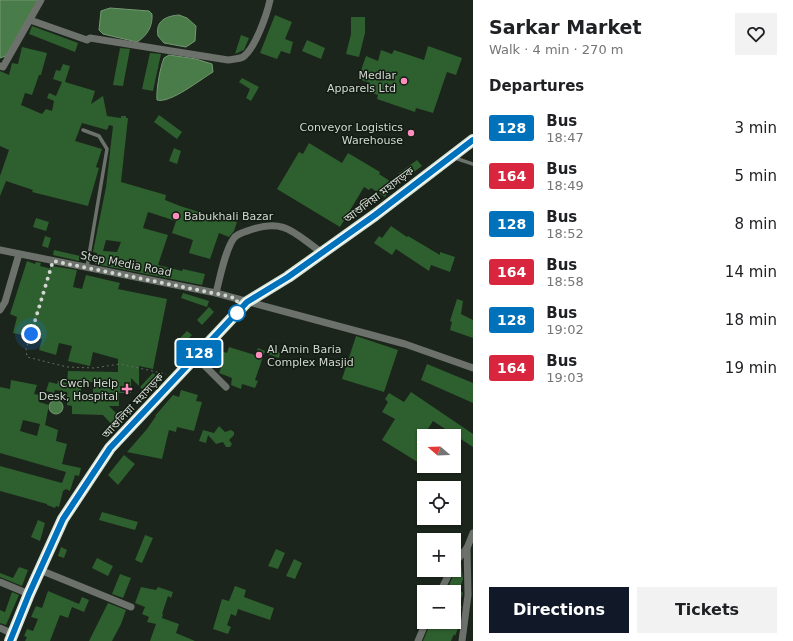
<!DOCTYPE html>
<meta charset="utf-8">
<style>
:root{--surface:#fff;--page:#f2f2f2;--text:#202124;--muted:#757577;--accent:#111827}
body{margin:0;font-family:"DejaVu Sans","Noto Sans Bengali",sans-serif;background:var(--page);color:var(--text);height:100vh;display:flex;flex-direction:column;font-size:15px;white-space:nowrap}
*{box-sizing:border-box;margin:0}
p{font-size:13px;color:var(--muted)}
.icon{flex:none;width:22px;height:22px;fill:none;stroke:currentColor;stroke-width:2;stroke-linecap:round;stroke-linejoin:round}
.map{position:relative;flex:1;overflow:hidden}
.drawer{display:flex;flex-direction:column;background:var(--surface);width:320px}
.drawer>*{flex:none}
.badge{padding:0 8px;border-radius:3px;font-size:14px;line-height:26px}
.needle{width:26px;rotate:289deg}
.controls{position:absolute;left:417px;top:429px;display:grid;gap:8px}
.controls a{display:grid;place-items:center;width:44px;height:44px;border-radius:0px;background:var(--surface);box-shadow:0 1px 3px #0004;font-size:20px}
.you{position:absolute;width:20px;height:20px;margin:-10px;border:3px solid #fff;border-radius:50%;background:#1a73e8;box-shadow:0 0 0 6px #1a73e833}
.map>.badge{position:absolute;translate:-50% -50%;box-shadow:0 0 0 2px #fff}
h2{padding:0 16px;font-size:15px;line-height:36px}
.round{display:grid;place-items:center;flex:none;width:42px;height:42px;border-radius:0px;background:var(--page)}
.head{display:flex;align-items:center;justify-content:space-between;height:68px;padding:0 16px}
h1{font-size:19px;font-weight:600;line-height:30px}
.primary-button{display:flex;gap:8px;margin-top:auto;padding:8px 16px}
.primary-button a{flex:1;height:46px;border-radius:0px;background:var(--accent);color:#fff;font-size:16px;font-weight:600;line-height:46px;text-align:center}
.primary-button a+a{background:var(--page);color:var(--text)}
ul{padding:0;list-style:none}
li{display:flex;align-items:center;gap:12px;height:48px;padding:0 16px}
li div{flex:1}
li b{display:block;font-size:15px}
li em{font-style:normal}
li .badge{min-width:44px;font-weight:700;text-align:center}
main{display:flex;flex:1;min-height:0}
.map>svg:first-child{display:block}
.water{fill:#4a7c49;stroke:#739872}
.building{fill:#2e5f2e;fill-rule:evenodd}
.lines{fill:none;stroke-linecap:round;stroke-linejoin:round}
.path{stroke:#626b62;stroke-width:1;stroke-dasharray:2 3;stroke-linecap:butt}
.lane{stroke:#6c716b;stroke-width:3.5}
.street{stroke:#6c716b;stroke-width:7}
.highway{stroke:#d3e1d3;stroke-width:12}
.line-casing{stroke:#fff;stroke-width:9}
.line{stroke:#0072bc;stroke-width:6}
.walk{stroke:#d2d8d1;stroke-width:4;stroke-dasharray:0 7.2}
.poi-dot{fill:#fd8ebe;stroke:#121c12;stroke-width:1.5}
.stop-dot{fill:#fff;stroke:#0072bc;stroke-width:2}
.labels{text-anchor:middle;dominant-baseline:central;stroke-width:3;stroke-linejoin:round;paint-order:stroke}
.poi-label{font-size:11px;fill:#d2d8d1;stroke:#121c12;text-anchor:end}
.street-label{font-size:11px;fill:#d2d8d1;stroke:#121c12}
</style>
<main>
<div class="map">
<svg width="473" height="641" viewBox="0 0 473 641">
<rect width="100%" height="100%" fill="#1b251b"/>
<g class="water">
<polygon points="0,0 38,0 6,56 0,58"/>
<path d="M110,8L149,11L152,14C153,26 147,36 137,42L103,34L99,30L101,11Z"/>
<path d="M179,15L187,18L196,26L195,41L186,47L164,43L158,36C155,21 166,16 179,15Z"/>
<path d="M169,55L196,59L212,64L213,72C201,79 170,104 157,100C156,90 160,68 164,58Z"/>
<circle cx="56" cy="407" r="7"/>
</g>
<g class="building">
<polygon points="275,15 292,22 285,39 293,42 290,54 281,51 277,59 260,53"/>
<polygon points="351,17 365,17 365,33 359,57 346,54 351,34"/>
<polygon points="32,26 78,43 75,52 29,34"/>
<polygon points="241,35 249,38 244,50 235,54"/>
<polygon points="307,40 325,48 321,59 302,51"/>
<polygon points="428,46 462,58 456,75 447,72 433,113 416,108 415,112 377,99 378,95 367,91 370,83 358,79 366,56 378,61 381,50 392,54 394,50 424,60"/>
<path d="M22,47L47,53L41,75H39L32,95L25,93L21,105L42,114L46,109L52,111L54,101L47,98L49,93L56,96L62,82L53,79L56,70L60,71L63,64L70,66L65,82L95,91L91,104L103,96L107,116L121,118V116H126V118H128L121,182L166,195L165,200L180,206L215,217L216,215L237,222L234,231L229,237L219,233L210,259L189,253L193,240L172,233L176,221L148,212L143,228L168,235L158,265L182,271L183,269L205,274L202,285L95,264L97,253L93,252L106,187L113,126L109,125L107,130L82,123L75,141L102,149L96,167L99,168L88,206L32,192L33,190L6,181L0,196V176L9,150L0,146V71L9,75L12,63L18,64ZM106,240L121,242L117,252L103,251Z"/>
<polygon points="120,48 130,49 123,86 113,85"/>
<polygon points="150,53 161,54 153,91 142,89"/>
<polygon points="242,78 259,87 251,101 246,98 250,89 239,82"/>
<polygon points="159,115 182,132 177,139 154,122"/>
<polygon points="309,143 342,163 348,153 380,172 379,174 393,183 385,197 371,188 369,190 364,187 340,227 277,189 299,152 303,154"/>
<polygon points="174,148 181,151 177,164 169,161"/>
<polygon points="417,160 422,166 403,180 398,174"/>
<polygon points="36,218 49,222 46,231 33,227"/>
<polygon points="391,226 407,237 408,236 440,255 440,252 455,257 450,272 431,265 429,271 396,249 392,255 374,243 379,236 382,238"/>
<polygon points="45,236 51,238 48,248 42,246"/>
<polygon points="54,250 80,256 79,261 53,255"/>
<path d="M27,261L35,264L36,262L41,263L40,266L52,269V266L77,270L73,287L82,289L86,275L120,283L118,289L167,299L153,369L139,366V386L131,378V393H119V406H109L122,419L114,427L103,415L72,414V406L67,405V392L55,390L54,393L46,391L49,382L57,384L58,381L67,383L68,371L118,372V359L93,352L90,366L68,361L72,346L59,343L56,355L39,350L42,339L13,333L17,317L10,314ZM81,382H93V395H81Z"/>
<polygon points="183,293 209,301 207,307 181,298"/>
<polygon points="457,299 463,301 461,314 473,320 473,338 450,330 452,322 450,321"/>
<polygon points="209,307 214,312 202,325 197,320"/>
<polygon points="187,331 192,335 178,349 174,344"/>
<polygon points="356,336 398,350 384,392 342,379"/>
<polygon points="229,347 255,355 258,348 265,351 255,380 258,381 255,388 242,384 241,389 231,385 232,378 219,373 222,365 214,362 218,350 227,353"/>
<polygon points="270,349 280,353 279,358 268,354"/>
<polygon points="427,364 473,383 473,403 421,380"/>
<polygon points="153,373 157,376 144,391 140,387"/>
<path d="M11,380L37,385L34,394L40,395L39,402L49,405L45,425L58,430L56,441L67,444L62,464L81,468L79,476L75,475L70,491L66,489L63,491L59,507L56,506L55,508L47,505V504L0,491V466L62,483L66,472L0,453V387L10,389ZM23,420L40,424L37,436L20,431Z"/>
<polygon points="181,390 198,395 196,401 202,402 194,431 177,427 176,432 169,430 162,459 127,452 147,429 156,416 155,416 173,395 179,397"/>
<polygon points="143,392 147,396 138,405 134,401"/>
<polygon points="411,392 473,434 473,447 433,421 418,444 424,448 424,466 382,440 395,419 382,412 388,402 385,399 389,393 404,402"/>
<polygon points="219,426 225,432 231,430 234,432 234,435 229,440 232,444 230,447 226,447 223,442 216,444 208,435 206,443 199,441 203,430 214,433"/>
<polygon points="124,455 135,464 118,485 108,475"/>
<polygon points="102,512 138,522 135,530 99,520"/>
<polygon points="38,520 45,523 40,541 31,537"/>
<polygon points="145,535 153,538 142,563 135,560"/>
<polygon points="61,547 67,550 64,558 58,556"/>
<polygon points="276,549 285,553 278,569 268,566"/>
<polygon points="97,558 113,566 108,576 92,568"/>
<polygon points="294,559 302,563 295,579 286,576"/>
<polygon points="461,563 463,579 459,590 463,593 459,605 462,606 457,619 460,620 459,626 455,636 454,634 451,641 423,641 431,622 454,622 454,592 446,592 456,569"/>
<polygon points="19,567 28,570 22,586 0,577 0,573 13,578"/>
<polygon points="120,574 131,578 123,598 112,594"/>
<polygon points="235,586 246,590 244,597 274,608 270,620 238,609 236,616 231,614 227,625 231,627 228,634 213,629 222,599 229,601"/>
<polygon points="141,587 156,590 158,587 173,592 171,598 168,596 162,614 163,614 162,618 179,624 176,633 195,641 150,641 156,624 147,622 149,617 142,614 145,607 135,603"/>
<polygon points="48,591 79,604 82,597 89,600 84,612 72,607 68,618 60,615 50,641 25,641 27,637 24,636 27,629 33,631 38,619 31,617 36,606 42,608"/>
<polygon points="12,592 19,595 6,625 0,623 0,610 5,612"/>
<polygon points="108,603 126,610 121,624 112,641 89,641"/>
</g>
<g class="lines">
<polyline class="path" points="51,267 26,349 27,357 67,367 94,368 120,364 166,374"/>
<g class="lane">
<polyline points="83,130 99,136 107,149 87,267"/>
<polyline points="455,158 473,164"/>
</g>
<g class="street">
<path d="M30,20L87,40L90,38L228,60C233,59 239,59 243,57C255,49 267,14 270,0"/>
<polyline points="0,66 3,67 41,0"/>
<polyline points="0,250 216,293 405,344 473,368"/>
<path d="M216,293C220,278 225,250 234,238C238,233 245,232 250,230C285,218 294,233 321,252"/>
<polyline points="0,310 5,302 19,254"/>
<polyline points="196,357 226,387"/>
<polyline points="454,564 467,548"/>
<polyline points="40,570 131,607"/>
<polyline points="0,582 29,594"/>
<polyline points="440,592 451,570"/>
<polyline points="0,628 13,634"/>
<polyline points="418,641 426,622"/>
<polyline points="462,641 468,595 467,548 473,533"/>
</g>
<polyline class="highway" points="10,641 29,594 63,519 110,448 247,302 288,277 375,215 473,140"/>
</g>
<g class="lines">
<defs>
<polyline id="line" points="10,641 29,594 63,519 110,448 247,302 288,277 375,215 473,140"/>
</defs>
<use href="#line" class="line-casing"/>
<use href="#line" class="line"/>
<polyline class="walk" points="31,334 53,261 228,296 237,299 237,313"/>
</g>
<g class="poi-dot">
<circle cx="404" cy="81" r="4"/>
<circle cx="411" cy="133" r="4"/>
<circle cx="176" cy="216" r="4"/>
<circle cx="259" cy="355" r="4"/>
<path d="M125 383h4v4h4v4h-4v4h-4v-4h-4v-4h4z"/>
</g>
<circle class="stop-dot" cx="237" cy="313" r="8"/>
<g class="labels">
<g class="poi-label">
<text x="396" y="75">Medlar<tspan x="396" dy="13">Apparels Ltd</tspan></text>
<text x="403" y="127">Conveyor Logistics<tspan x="403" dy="13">Warehouse</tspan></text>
<text x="184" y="216" text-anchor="start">Babukhali Bazar</text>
<text x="267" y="349" text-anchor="start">Al Amin Baria<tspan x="267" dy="13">Complex Masjid</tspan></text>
<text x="118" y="383">Cwch Help<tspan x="118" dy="13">Desk, Hospital</tspan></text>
</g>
<g class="street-label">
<text transform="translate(379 195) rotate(-37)">আশুলিয়া মহাসড়ক</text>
<text transform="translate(126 264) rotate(11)">Step Media Road</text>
<text transform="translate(133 406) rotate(-47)">আশুলিয়া মহাসড়ক</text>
</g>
</g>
</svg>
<div class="controls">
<a><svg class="needle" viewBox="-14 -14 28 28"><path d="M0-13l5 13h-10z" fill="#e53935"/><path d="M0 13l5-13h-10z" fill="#757577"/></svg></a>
<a><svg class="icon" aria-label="locate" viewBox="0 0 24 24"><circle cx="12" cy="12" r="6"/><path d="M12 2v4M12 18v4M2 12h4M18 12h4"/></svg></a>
<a>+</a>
<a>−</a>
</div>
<div class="you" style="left:31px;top:334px"></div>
<b class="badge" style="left:199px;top:353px;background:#0072bc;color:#fff">128</b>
</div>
<section class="drawer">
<div class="head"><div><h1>Sarkar Market</h1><p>Walk · 4 min · 270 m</p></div><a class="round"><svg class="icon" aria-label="heart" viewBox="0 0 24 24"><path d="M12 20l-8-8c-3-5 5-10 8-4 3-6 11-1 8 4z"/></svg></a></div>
<h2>Departures</h2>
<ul>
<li><span class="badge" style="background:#0072bc;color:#fff">128</span><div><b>Bus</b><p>18:47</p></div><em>3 min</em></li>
<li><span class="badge" style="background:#d7263d;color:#fff">164</span><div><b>Bus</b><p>18:49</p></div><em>5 min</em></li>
<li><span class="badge" style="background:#0072bc;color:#fff">128</span><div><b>Bus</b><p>18:52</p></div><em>8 min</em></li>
<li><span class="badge" style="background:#d7263d;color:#fff">164</span><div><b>Bus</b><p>18:58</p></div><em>14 min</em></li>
<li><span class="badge" style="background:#0072bc;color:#fff">128</span><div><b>Bus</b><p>19:02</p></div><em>18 min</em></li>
<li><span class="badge" style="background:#d7263d;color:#fff">164</span><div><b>Bus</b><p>19:03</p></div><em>19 min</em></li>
</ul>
<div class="primary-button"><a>Directions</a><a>Tickets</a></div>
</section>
</main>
